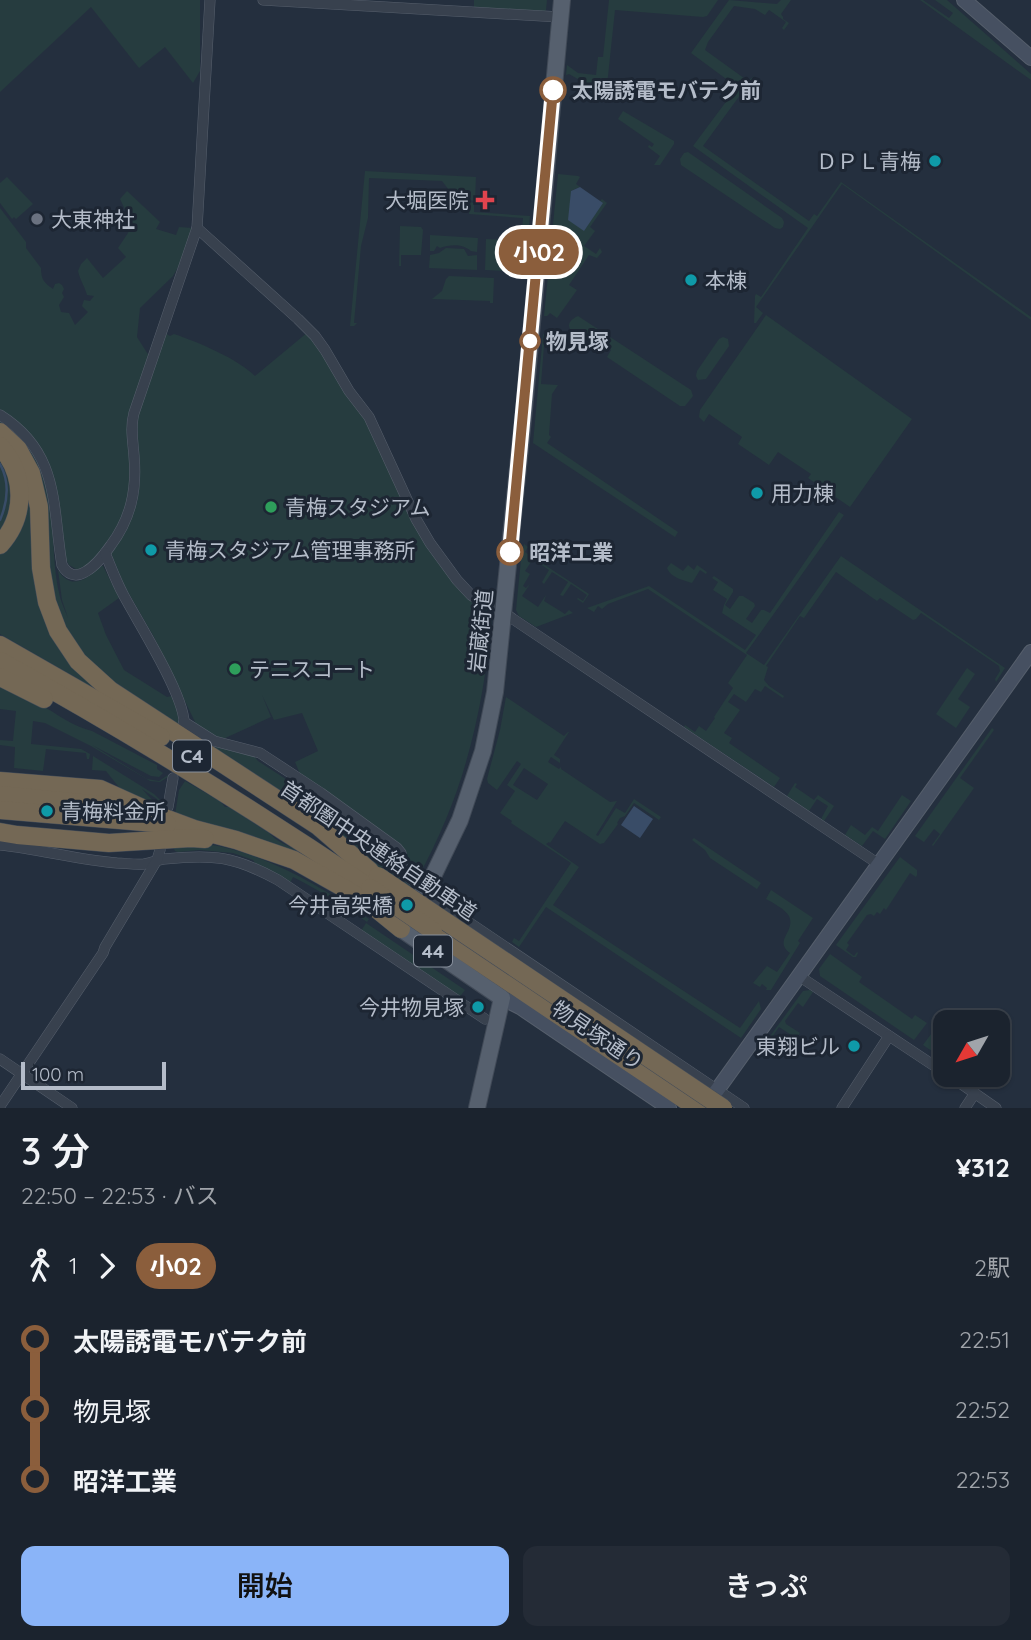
<!DOCTYPE html>
<html lang="ja">
<meta charset="utf-8">
<style>
:root{--surface:#1b232e;--page:#242b36;--text:#f1f3f6;--muted:#a0a4aa;--line:#39404a;--accent:#8ab4f8}
body{margin:0;font-family:Quicksand,"Noto Sans JP",sans-serif;background:var(--page);color:var(--text);height:100vh;display:flex;flex-direction:column;font-size:26px;white-space:nowrap}
*{box-sizing:border-box;margin:0}
p{font-size:23px;color:var(--muted)}
.icon{flex:none;width:38px;height:38px;fill:none;stroke:currentColor;stroke-width:2;stroke-linecap:round;stroke-linejoin:round}
.map{position:relative;height:1108px;overflow:hidden}
.side{display:flex;flex-direction:column;background:var(--surface);flex:1}
.side>*{flex:none}
.badge{padding:0 14px;border-radius:23px;font-size:24px;line-height:46px}
.needle{width:46px;rotate:231deg}
.tools{position:absolute;left:933px;top:1010px;display:grid;gap:14px}
.tools a{display:grid;place-items:center;width:77px;height:77px;border-radius:14px;background:var(--surface);box-shadow:0 2px 5px #0004,0 0 0 2px var(--line);font-size:35px}
.scale{position:absolute;left:21px;bottom:18px;width:145px;box-sizing:border-box;padding-left:7px;border:4px solid #b4bcc9;border-top:0;font-size:19px;line-height:24px;white-space:nowrap;color:#b4bcc9;-webkit-text-stroke:5px #1d2633;paint-order:stroke}
.map>.badge{position:absolute;translate:-50% -50%;box-shadow:0 0 0 4px #fff}
.legs{display:flex;align-items:center;gap:10px;height:77px;padding:0 21px;font-size:23px}
.legs p{margin-inline-start:auto}
.headline{display:flex;align-items:center;justify-content:space-between;height:119px;padding:0 21px}
h1{font-size:38px;font-weight:600;line-height:52px}
.primary-button{display:flex;gap:14px;margin-top:auto;padding:14px 21px}
.primary-button a{flex:1;height:80px;border-radius:14px;background:var(--accent);color:#111;font-size:28px;font-weight:600;line-height:80px;text-align:center}
.primary-button a+a{background:var(--page);color:var(--text)}
ul{padding:0 21px;list-style:none}
li{display:flex;align-items:center;gap:24px;height:70px;font-size:26px}
li i{display:grid;place-items:center;width:10px;height:100%;margin:0 9px;background:currentColor}
li i::after{content:'';width:18px;height:18px;margin:-9px;border:5px solid;border-radius:50%;background:var(--surface)}
li p{margin-inline-start:auto}
li:first-child i{background:linear-gradient(#0000 50%,currentColor 0)}
li:last-child i{background:linear-gradient(currentColor 50%,#0000 0)}
.map>svg:first-child{display:block}
.green{fill:#263c3f;fill-rule:evenodd}
.water{fill:#394c67}
.lines{fill:none;stroke-linecap:round;stroke-linejoin:round}
.stream{stroke:#394c67;stroke-width:2.5}
.street-casing{stroke:#565f6c;stroke-width:11}
.secondary-casing{stroke:#565f6c;stroke-width:16}
.primary-casing{stroke:#414a57;stroke-width:18}
.highway-casing{stroke:#434c59;stroke-width:19}
.street{stroke:#38414e;stroke-width:10}
.secondary{stroke:#465061;stroke-width:14}
.primary{stroke:#56606e;stroke-width:16}
.highway{stroke:#746855;stroke-width:18}
.highway-bridge-casing{stroke:#434c59;stroke-width:19;stroke-linecap:butt}
.highway-bridge{stroke:#746855;stroke-width:18}
.line-1-casing{stroke:#fff;stroke-width:16}
.line-1{stroke:#8b5e3c;stroke-width:10}
.stop-1-dot{fill:#fff;stroke:#8b5e3c;stroke-width:3.5}
.culture-dot{fill:#0f9aa8;stroke:#1d2633;stroke-width:2.5}
.health-dot{fill:#e0444e;stroke:#1d2633;stroke-width:2.5}
.worship-dot{fill:#6b7280;stroke:#1d2633;stroke-width:2.5}
.leisure-dot{fill:#2e9e5b;stroke:#1d2633;stroke-width:2.5}
.labels{text-anchor:middle;dominant-baseline:central;stroke-width:6;stroke-linejoin:round;paint-order:stroke}
.shield{fill:#1d2633;stroke:#878f9c;stroke-width:2}
.shield-label{font-size:19px;font-weight:bold;fill:#b4bcc9}
.stop-label{font-size:21px;font-weight:bold;fill:#b4bcc9;stroke:#1d2633;text-anchor:start}
.poi-label{font-size:21px;fill:#b4bcc9;stroke:#1d2633;text-anchor:start}
.street-label{font-size:21px;fill:#b4bcc9;stroke:#1d2633}
</style>
<div class="map">
<svg width="1031" height="1108" viewBox="0 0 1031 1108">
<rect width="100%" height="100%" fill="#242f3e"/>
<g class="green">
<polygon points="0,0 200,0 200,71 193,83 165,47 139,68 91,7 0,92"/>
<polygon points="474,0 547,0 546,10 543,13 474,9"/>
<polygon points="609,0 718,0 707,16 703,17 615,10 606,95 569,74 566,75 567,65 578,73 596,75 598,57 603,57"/>
<polygon points="729,0 777,4 781,0 791,0 781,14 783,17 783,19 789,23 784,30 782,28 786,22 769,10 765,15 755,9 734,6 708,42 705,50 748,81 754,76 703,146 809,221 814,214 817,216 841,182 1031,317 1031,320 842,184 756,307 763,313 756,323 754,323 755,296 756,294 761,297 808,228 693,146 737,87 691,53"/>
<polygon points="920,0 923,0 949,18 953,13 935,0 947,0 1031,74 1031,80"/>
<polygon points="623,111 674,141 674,144 660,165 654,165 660,156 648,147 649,145 652,147 654,144 618,119"/>
<polygon points="688,152 782,218 784,222 783,227 780,229 775,228 681,165 680,159 684,153"/>
<polygon points="365,171 476,177 475,201 470,200 471,192 449,190 442,181 369,178 368,218 361,246 354,323 357,323 354,326 350,326"/>
<polygon points="558,174 578,176 580,177 576,184 580,187 571,191 602,202 600,201 602,199 607,203 590,227 595,231 584,246 596,254 600,248 602,252 597,258 589,255 569,285 577,290 557,318 550,313 547,316 544,316"/>
<polygon points="7,177 33,204 16,219 14,217 12,219 0,203 0,183"/>
<path d="M127,191L160,222L156,229L176,235L179,227L193,228L181,262L173,276L140,308L137,337L149,356L127,419L130,461V491L122,518L110,538L91,563L80,570L76,569L69,565L66,559L59,500L53,475L46,458L7,414L0,410V208L26,242V248L41,268C41,279 44,283 53,289L55,284L59,283L62,285L64,289L62,293L64,297L59,305L61,312L69,313L75,325L88,312L82,306L84,300L90,301L94,296L87,295C85,287 80,280 78,271L81,264L87,258L103,278L126,257L118,248L128,233L131,222L120,199Z"/>
<polygon points="470,202 474,203 474,212 530,216 525,269 523,272 485,270 486,239 521,241 523,218 469,214"/>
<polygon points="400,226 421,227 423,230 421,255 401,255 401,266 399,266"/>
<path d="M430,235L478,238L477,252L471,251C463,244 451,244 440,248L437,246L434,251H430Z"/>
<polygon points="446,248 464,249 468,256 477,255 477,270 429,268 430,255 439,253"/>
<polygon points="449,276 494,278 493,303 490,303 490,301 432,299 442,291 446,279"/>
<polygon points="766,315 912,419 850,507 808,478 811,474 778,452 769,465 738,444 742,437 709,414 704,422 699,417 700,410"/>
<path d="M578,316L691,390L693,396L685,406H680L607,357L611,350L584,332L580,338C569,331 563,323 578,316Z"/>
<path d="M308,332L366,418L447,571L492,609L493,611C483,710 466,791 417,879L407,870L406,852L354,811L300,774L295,762L318,751L302,713L274,720L262,695L271,717L223,739L217,737L196,724L154,637L124,585L111,553L126,531L137,503L140,480L137,417L165,333L170,336L174,334C198,342 238,359 255,376Z"/>
<polygon points="543,334 551,338 553,335 564,343 565,348 544,346 541,384 558,385 552,394 549,435 551,437 547,443 678,532 675,537 533,443"/>
<polygon points="723,337 728,339 729,346 706,379 698,380 696,376 697,371 719,339"/>
<path d="M0,420C10,428 20,436 28,446C62,490 47,546 60,597C62,604 65,611 68,618L62,600L58,570C70,590 87,581 99,566H103L119,598L98,613L106,635L124,670L167,697L172,696L177,710L179,724L213,746L254,756L258,761L329,807L386,852L387,860L381,869L350,843L117,687L87,661L59,618L48,566L47,526L0,424Z"/>
<polygon points="0,457 8,471 12,505 0,534"/>
<polygon points="29,484 44,610 125,706 0,634 0,552"/>
<polygon points="839,512 844,515 746,653 764,665 841,556 1005,668 996,682 995,679 1000,671 999,666 921,613 916,619 913,620 880,598 877,601 836,572 804,618 800,616 766,666 768,667 764,680 769,686 784,696 783,698 765,686 761,692 755,689 746,702 734,694 728,702 740,710 724,733 732,738 729,743 780,778 774,787 684,727 685,725 695,732 699,726 706,731 715,718 714,717 733,688 728,683 747,655 648,589 608,604 602,609 598,606 594,612 587,608 649,586 745,650 756,635 722,613 724,605 727,599 713,590 718,582 712,578 714,576 733,589 733,592 725,605 730,609 739,596 743,596 754,603 755,606 746,619 752,623 761,610 764,610 770,613"/>
<polygon points="524,544 528,547 525,552 589,594 583,603 577,599 578,598 583,601 587,595 571,584 563,596 560,595 568,582 552,572 544,584 542,582 549,570 533,559 525,571 530,574 523,586 526,588 530,584 522,596 538,607 546,595 544,601 565,614 569,610 573,613 536,627 519,616 516,610 522,550 523,549"/>
<path d="M671,563L683,571L688,565L694,570L697,565L707,572L706,574L700,570L692,583C683,580 671,578 667,568Z"/>
<polygon points="967,668 975,674 958,699 970,707 956,728 936,714"/>
<path d="M0,684C14,691 28,698 41,705C57,714 74,727 92,731L157,765V769L163,773L159,777L151,776L92,745L147,779L159,781L168,775V777L160,782L150,781L91,746L45,723L33,721L31,744L81,749L90,754L89,759H87L86,753L46,749L43,771L14,768L15,747L0,745V740L13,741L16,711L0,709Z"/>
<path d="M506,697L564,736L568,732H569L554,755L560,759V763L551,757L548,762L559,769L561,767V769L610,802L617,801L596,835L598,836L616,808L625,813L634,799L661,817L659,820L634,803L625,816L620,818L617,823L618,824L604,843L600,844L565,821L550,843L549,842L546,844L579,867L553,905L740,1028L759,1001L761,1009L741,1038L546,907L519,947L512,942L514,938L519,941L571,863L511,823L512,821L500,813L515,791L507,785L521,764L517,761L497,790L488,783L487,779L500,730ZM524,768L548,784L537,800L513,785Z"/>
<polygon points="992,728 994,730 960,778 974,788 933,846 932,845 940,834 934,829 924,842 915,836"/>
<polygon points="93,756 154,794 162,802 163,808 157,799 142,789 157,805 122,791 106,771 92,770"/>
<path d="M257,757L260,758L352,820L382,843L392,849L396,853L402,878L413,886L411,888L384,870C389,861 393,854 384,846L330,805Z"/>
<path d="M185,781L220,801L225,807H229L269,833C277,842 287,845 298,851C311,858 323,868 336,876L175,815L179,790Z"/>
<polygon points="795,783 797,784 795,787 814,800 818,795 834,806 824,821 821,819 828,806 817,799 809,811 787,796"/>
<polygon points="902,795 911,801 885,839 873,831 862,846 845,835 851,825 865,835 872,827 878,831"/>
<polygon points="694,838 761,883 757,889 710,858 705,850 692,840"/>
<path d="M207,844C266,853 320,886 369,919L367,922C343,905 319,890 293,877L290,883L255,863L253,860L233,853L200,850L178,852L175,851L172,845Z"/>
<polygon points="900,857 917,870 917,875 916,877 910,873 886,910 884,908 880,914 877,912 874,916 871,914 867,915 847,943 849,945 846,950 854,956 857,952 858,953 856,957 853,957 836,945"/>
<path d="M771,890L813,918L798,941L800,943L771,990H766L767,988L762,984L760,987L753,983L767,966L777,972L790,953C773,940 796,932 789,916C785,909 773,903 766,899Z"/>
<polygon points="366,923 465,990 459,998 361,931"/>
<polygon points="830,954 862,977 859,982 912,1019 915,1015 927,1023 914,1040 820,976 819,969"/>
<polygon points="810,990 813,992 803,1007 798,1003 785,1021 786,1024 800,1033 796,1038 779,1027 770,1040 768,1039 803,991"/>
<polygon points="934,1030 940,1032 937,1037 945,1043 945,1060 923,1045"/>
</g>
<g class="water">
<polygon points="580,187 603,203 584,231 568,220 571,191"/>
<polygon points="634,806 653,819 640,838 621,825"/>
</g>
<g class="lines">
<path class="stream" d="M0,520C8,501 10,482 0,464"/>
<defs>
<g id="street">
<polyline points="263,0 560,17"/>
<polyline points="197,228 298,319 315,336 325,350 349,391 369,417 416,519 430,543 457,580 471,595 482,602 495,606 513,619 880,865"/>
<path d="M0,415C60,453 52,505 62,565C67,574 75,578 85,572C96,566 104,555 111,545C131,518 137,490 134,456C133,442 130,427 134,413L197,228L210,0"/>
<path d="M105,553C111,567 116,581 123,594C137,621 188,700 184,727"/>
<polyline points="184,722 214,741 260,753 321,793 397,848 401,853 404,874 425,889"/>
<polyline points="168,807 173,778"/>
<path d="M0,845C39,849 78,860 117,863C125,863 135,865 144,864C151,863 157,860 164,859C213,854 234,856 278,880L485,1019"/>
<polyline points="424,892 744,1108"/>
<polyline points="799,976 945,1073"/>
<polyline points="0,1059 72,1108"/>
<polyline points="947,1074 996,1108"/>
<polyline points="0,1106 103,953 105,947 157,860 160,850"/>
<polyline points="842,1108 889,1036"/>
<polyline points="965,1108 975,1093"/>
</g>
<g id="secondary">
<polyline points="964,0 1031,58"/>
<polyline points="502,998 520,1007 669,1108"/>
<polyline points="705,1107 1031,652"/>
</g>
<polyline id="primary" points="477,1108 502,998 401,929 434,874 460,820 483,751 495,692 524,409 562,0"/>
<g id="highway">
<polyline points="0,432 18,449 31,473 39,507 41,568 47,602 58,631 78,661 110,690 318,826 370,871"/>
<path d="M0,446C26,475 26,516 0,545"/>
<polyline points="0,645 161,737"/>
<path d="M0,661C127,731 250,807 370,888"/>
<polyline points="0,677 44,699"/>
<polyline points="0,781 100,789 162,817 194,829 236,840 294,860 342,887 374,907 401,929"/>
<polyline points="0,795 132,808"/>
<polyline points="0,810 167,824"/>
<polyline points="0,832 17,835 109,843 191,838 205,839"/>
<polyline points="433,931 697,1108"/>
</g>
</defs>
<use href="#street" class="street-casing"/>
<use href="#secondary" class="secondary-casing"/>
<use href="#primary" class="primary-casing"/>
<use href="#highway" class="highway-casing"/>
<use href="#street" class="street"/>
<use href="#secondary" class="secondary"/>
<use href="#primary" class="primary"/>
<use href="#highway" class="highway"/>
<defs>
<g id="highway-bridge">
<polyline points="378,876 723,1108"/>
<polyline points="370,888 433,931"/>
</g>
</defs>
<use href="#highway-bridge" class="highway-bridge-casing"/>
<use href="#highway-bridge" class="highway-bridge"/>
</g>
<g class="lines">
<defs>
<polyline id="line-1" points="510,552 553,90"/>
</defs>
<use href="#line-1" class="line-1-casing"/>
<use href="#line-1" class="line-1"/>
</g>
<g class="stop-1-dot">
<circle cx="553" cy="90" r="12"/>
<circle cx="530" cy="341" r="9"/>
<circle cx="510" cy="552" r="12"/>
</g>
<g class="culture-dot">
<circle cx="935" cy="161" r="7"/>
<circle cx="691" cy="280" r="7"/>
<circle cx="757" cy="493" r="7"/>
<circle cx="151" cy="550" r="7"/>
<circle cx="47" cy="811" r="7"/>
<circle cx="407" cy="905" r="7"/>
<circle cx="478" cy="1007" r="7"/>
<circle cx="854" cy="1046" r="7"/>
</g>
<path class="health-dot" d="M481.5 189.5h7v7h7v7h-7v7h-7v-7h-7v-7h7z"/>
<circle class="worship-dot" cx="37" cy="219" r="7"/>
<g class="leisure-dot">
<circle cx="271" cy="507" r="7"/>
<circle cx="235" cy="669" r="7"/>
</g>
<g class="labels">
<g class="shield">
<rect x="173" y="740.5" width="38" height="31" rx="5"/>
<rect x="414" y="935.5" width="38" height="31" rx="5"/>
</g>
<g class="shield-label">
<text x="192" y="756">C4</text>
<text x="433" y="951">44</text>
</g>
<g class="stop-label">
<text x="572" y="90">太陽誘電モバテク前</text>
<text x="546" y="341">物見塚</text>
<text x="529" y="552">昭洋工業</text>
</g>
<g class="poi-label">
<text x="921" y="161" text-anchor="end">ＤＰＬ青梅</text>
<text x="469" y="200" text-anchor="end">大堀医院</text>
<text x="51" y="219">大東神社</text>
<text x="705" y="280">本棟</text>
<text x="771" y="493">用力棟</text>
<text x="285" y="507">青梅スタジアム</text>
<text x="165" y="550">青梅スタジアム管理事務所</text>
<text x="249" y="669">テニスコート</text>
<text x="61" y="811">青梅料金所</text>
<text x="393" y="905" text-anchor="end">今井高架橋</text>
<text x="464" y="1007" text-anchor="end">今井物見塚</text>
<text x="840" y="1046" text-anchor="end">東翔ビル</text>
</g>
<g class="street-label">
<text transform="translate(480 631) rotate(-84)">岩蔵街道</text>
<text transform="translate(379 850) rotate(34)">首都圏中央連絡自動車道</text>
<text transform="translate(598 1035) rotate(34)">物見塚通り</text>
</g>
</g>
</svg>
<div class="tools">
<a><svg class="needle" viewBox="-14 -14 28 28"><path d="M0-13l5 13h-10z" fill="#e53935"/><path d="M0 13l5-13h-10z" fill="#a0a4aa"/></svg></a>
</div>
<div class="scale">100 m</div>
<b class="badge" style="left:539px;top:252px;background:#8b5e3c;color:#fff">小02</b>
</div>
<section class="side">
<div class="headline"><div><h1>3 分</h1><p>22:50 – 22:53 · バス</p></div><b>¥312</b></div>
<div class="legs"><svg class="icon" aria-label="walk" viewBox="0 0 24 24"><circle cx="13" cy="4" r="2"/><path d="M13 8l-2 6 4 7M11 14l-3 7M7 12l3-4h3l4 4"/></svg>1<svg class="icon" aria-label="forward" viewBox="0 0 24 24"><path d="M9 5l7 7-7 7"/></svg><b class="badge" style="background:#8b5e3c;color:#fff">小02</b><p>2駅</p></div>
<ul>
<li><i style="color:#8b5e3c"></i><b>太陽誘電モバテク前</b><p>22:51</p></li>
<li><i style="color:#8b5e3c"></i><span>物見塚</span><p>22:52</p></li>
<li><i style="color:#8b5e3c"></i><b>昭洋工業</b><p>22:53</p></li>
</ul>
<div class="primary-button"><a>開始</a><a>きっぷ</a></div>
</section>
